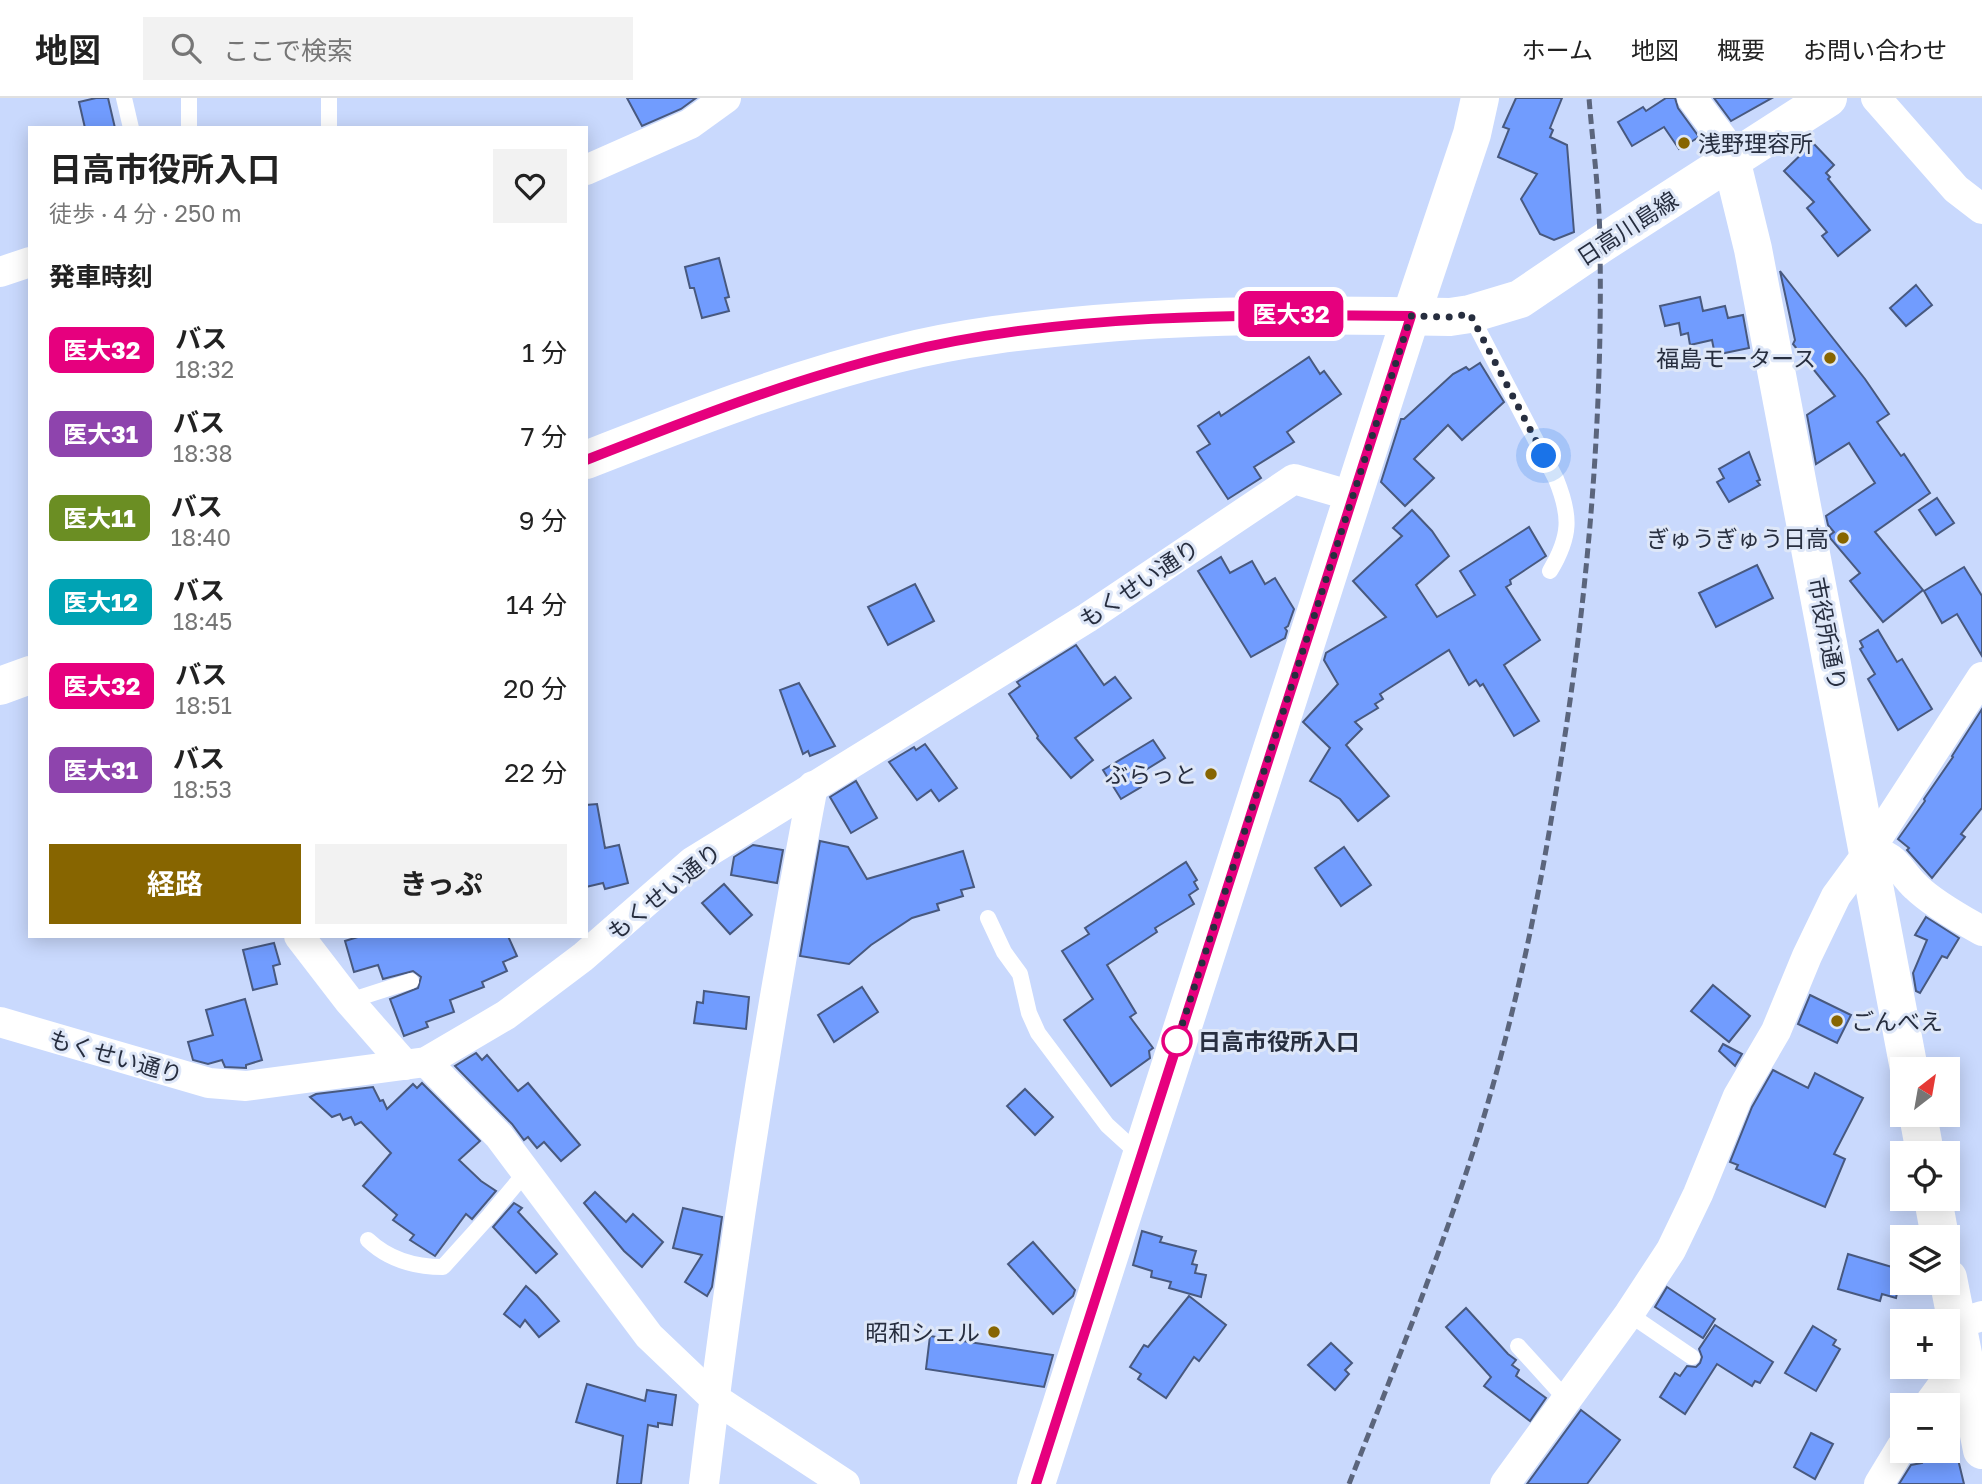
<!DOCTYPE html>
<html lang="ja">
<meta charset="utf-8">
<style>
:root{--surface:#fff;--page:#f2f2f2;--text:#222;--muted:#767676;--line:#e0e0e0;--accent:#876500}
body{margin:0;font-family:"Golos Text","Noto Sans JP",sans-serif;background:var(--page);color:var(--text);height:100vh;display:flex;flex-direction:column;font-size:26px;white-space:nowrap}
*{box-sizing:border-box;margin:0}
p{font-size:23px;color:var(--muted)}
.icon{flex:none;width:38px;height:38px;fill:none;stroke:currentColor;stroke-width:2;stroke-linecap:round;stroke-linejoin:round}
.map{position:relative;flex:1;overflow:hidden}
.details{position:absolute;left:28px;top:28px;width:560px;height:812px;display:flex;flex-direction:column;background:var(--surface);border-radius:0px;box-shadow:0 4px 18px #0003}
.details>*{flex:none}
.badge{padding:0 14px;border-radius:10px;font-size:24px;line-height:46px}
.needle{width:46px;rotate:31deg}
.tools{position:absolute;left:1890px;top:959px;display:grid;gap:14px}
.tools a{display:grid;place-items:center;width:70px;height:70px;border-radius:0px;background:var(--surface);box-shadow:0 4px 18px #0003;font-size:35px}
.you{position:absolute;width:35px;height:35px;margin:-18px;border:5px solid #fff;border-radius:50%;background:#1a73e8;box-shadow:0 0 0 10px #1a73e833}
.map>.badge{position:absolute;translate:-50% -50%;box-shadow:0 0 0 4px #fff}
h2{padding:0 21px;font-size:26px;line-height:63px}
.round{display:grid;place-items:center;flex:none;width:74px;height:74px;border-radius:0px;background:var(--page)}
.headline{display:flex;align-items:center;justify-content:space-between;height:119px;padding:0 21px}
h1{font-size:33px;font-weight:700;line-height:52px}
.action{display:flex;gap:14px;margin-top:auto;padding:14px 21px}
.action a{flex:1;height:80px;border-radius:0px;background:var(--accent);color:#fff;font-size:28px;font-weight:700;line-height:80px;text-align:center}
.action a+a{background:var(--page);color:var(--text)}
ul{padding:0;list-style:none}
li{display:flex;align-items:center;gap:21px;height:84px;padding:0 21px}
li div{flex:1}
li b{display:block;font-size:26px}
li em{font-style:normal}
li .badge{min-width:77px;font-weight:700;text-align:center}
header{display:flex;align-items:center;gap:42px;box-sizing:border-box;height:98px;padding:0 35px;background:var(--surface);border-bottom:2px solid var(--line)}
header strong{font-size:33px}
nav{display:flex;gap:38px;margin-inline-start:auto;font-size:24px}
.search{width:490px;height:63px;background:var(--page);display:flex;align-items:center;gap:18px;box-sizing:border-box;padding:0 24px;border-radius:0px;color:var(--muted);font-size:26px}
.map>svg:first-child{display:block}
.building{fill:#719cfe;stroke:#48597f;stroke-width:2}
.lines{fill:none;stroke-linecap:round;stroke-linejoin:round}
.lane{stroke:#fff;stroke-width:16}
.street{stroke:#fff;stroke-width:30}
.secondary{stroke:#fff;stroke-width:38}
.primary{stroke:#fff;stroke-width:38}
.rail{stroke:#5b657c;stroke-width:5;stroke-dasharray:10 5;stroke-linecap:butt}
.line-casing{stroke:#fff;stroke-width:16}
.line{stroke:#e6007e;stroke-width:10}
.walk{stroke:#272e3f;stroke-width:7;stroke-dasharray:0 12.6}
.poi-dot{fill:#876500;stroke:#dee7f8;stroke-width:2.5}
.stop-dot{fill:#fff;stroke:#e6007e;stroke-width:3.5}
.labels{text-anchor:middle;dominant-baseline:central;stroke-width:6;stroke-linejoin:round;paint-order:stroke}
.poi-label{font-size:23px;fill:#272e3f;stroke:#dee7f8;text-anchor:end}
.street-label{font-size:23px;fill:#272e3f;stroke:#dee7f8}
.stop-label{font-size:23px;font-weight:bold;fill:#272e3f;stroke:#dee7f8;text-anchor:start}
</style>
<header>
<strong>地図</strong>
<div class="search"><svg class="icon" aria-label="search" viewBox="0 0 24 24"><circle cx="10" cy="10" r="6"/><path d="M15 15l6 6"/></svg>ここで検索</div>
<nav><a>ホーム</a><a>地図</a><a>概要</a><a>お問い合わせ</a></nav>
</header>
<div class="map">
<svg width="1982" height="1386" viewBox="0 0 1982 1386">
<rect width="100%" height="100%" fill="#c9d9fd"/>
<g class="building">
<polygon points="96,0 108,0 115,30 85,30 79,4"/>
<polygon points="627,0 696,0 681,11 642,28"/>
<polygon points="1516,0 1562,0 1550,30 1553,32 1550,39 1567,47 1574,134 1554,142 1540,136 1521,101 1537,76 1498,59 1509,31 1503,29"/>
<polygon points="1666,0 1675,0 1678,10 1699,39 1679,51 1664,29 1632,48 1618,24 1643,9 1646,13"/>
<polygon points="1714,0 1772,0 1731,23"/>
<polygon points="1813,45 1834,67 1826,75 1830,79 1828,81 1870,132 1838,158 1822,138 1827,134 1807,110 1814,104 1784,73"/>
<polygon points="719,160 729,199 725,200 729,213 702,220 694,190 690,190 685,169"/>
<polygon points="1780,173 1865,281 1889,316 1877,324 1901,358 1904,356 1930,395 1875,434 1923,492 1883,524 1850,483 1860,475 1830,440 1830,437 1834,434 1828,427 1826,418 1875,385 1849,345 1816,366 1807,317 1835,298 1793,246 1795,242"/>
<polygon points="1916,187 1932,207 1906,228 1890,210"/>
<polygon points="1700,199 1703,213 1725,208 1728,220 1743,217 1749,250 1715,257 1712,242 1690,247 1688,235 1681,237 1679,225 1665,228 1660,208"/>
<polygon points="1309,259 1320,276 1324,273 1341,296 1287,334 1294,344 1254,369 1261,380 1228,401 1197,354 1210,346 1198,328 1219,314 1221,318"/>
<polygon points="1480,265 1504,304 1462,342 1448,327 1414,361 1434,380 1405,408 1381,384 1401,321 1404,321 1453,276 1466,269 1469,272"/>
<polygon points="1749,354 1760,382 1757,383 1760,387 1729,404 1717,384 1724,380 1719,371"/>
<polygon points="1937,400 1954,425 1936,437 1919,412"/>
<polygon points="1412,412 1432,433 1449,458 1416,487 1437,519 1475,497 1460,473 1529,429 1546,458 1510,482 1511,486 1506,489 1540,542 1504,567 1539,623 1514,638 1483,586 1480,588 1476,582 1469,587 1449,552 1380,596 1383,601 1375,606 1378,610 1355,624 1362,631 1346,647 1389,698 1358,723 1340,701 1310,683 1330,650 1303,624 1338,586 1324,562 1326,555 1386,519 1353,483 1402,438 1393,430"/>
<polygon points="1221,459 1230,475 1252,463 1265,486 1275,480 1294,511 1288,528 1285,530 1287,533 1285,540 1251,559 1198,473"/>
<polygon points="1757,467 1773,500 1716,529 1699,495"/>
<polygon points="1964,469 1982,498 1982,558 1957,516 1942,525 1924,493"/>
<polygon points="915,486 934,523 888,547 868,509"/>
<polygon points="1878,532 1897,564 1902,561 1932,611 1898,632 1868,581 1875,576 1860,551 1863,549 1860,543"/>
<polygon points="1076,547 1104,587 1115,579 1131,600 1075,640 1093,662 1071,680 1037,640 1038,638 1009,596 1020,588 1017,584"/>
<polygon points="799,585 835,648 810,658 808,653 803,656 780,592"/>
<polygon points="1982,611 1982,710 1961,736 1965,739 1932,780 1907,752 1909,750 1898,741 1925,703 1924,701 1953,659 1952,658"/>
<polygon points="1153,642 1165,660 1144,673 1147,679 1139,685 1141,689 1121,701 1103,672"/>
<polygon points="925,646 957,690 939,703 931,692 917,702 889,664 914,649 916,652"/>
<polygon points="856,683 877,720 851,735 830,699"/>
<polygon points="597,706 605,750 619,747 628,785 605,791 603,785 586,789 586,707"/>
<polygon points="820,743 848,749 867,781 963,753 974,789 961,792 963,798 937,806 939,812 912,820 871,847 849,866 800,858"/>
<polygon points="753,747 783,752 777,785 731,777 734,759"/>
<polygon points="1344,749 1371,787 1341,808 1315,770"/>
<polygon points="1186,764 1197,782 1194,784 1198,791 1189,797 1194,806 1155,830 1157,834 1107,867 1136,915 1130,919 1153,950 1149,953 1150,960 1111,988 1064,922 1093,901 1062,853 1089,836 1085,830"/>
<polygon points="724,786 752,817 730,836 702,805"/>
<polygon points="1926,819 1959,840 1947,860 1942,858 1920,895 1916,893 1913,875 1927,842 1915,837"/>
<polygon points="361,838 508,838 517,858 503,864 507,873 482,884 484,889 450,902 454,914 426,924 428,929 404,938 390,901 418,890 421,879 413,873 383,881 378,867 354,874 345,843"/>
<polygon points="274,845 280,866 273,868 277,886 253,892 243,852"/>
<polygon points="1713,887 1750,918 1729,944 1691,913"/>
<polygon points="862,889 878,914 834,944 818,917"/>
<polygon points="704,893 749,899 746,931 694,925 697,904 703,905"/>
<polygon points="1810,897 1851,917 1837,945 1798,926"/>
<polygon points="245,901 262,962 246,967 246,970 225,969 222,962 208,966 193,962 188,944 213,937 206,912"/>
<polygon points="1723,946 1742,956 1735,968 1719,953"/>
<polygon points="476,955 482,962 487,957 518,993 528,985 580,1047 561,1063 544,1044 537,1050 528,1039 524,1042 512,1026 455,968"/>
<polygon points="1773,972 1808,990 1815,975 1863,1000 1834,1056 1845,1061 1825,1109 1736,1071 1738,1067 1730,1064 1752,1009"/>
<polygon points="422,985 480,1043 459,1062 481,1083 496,1093 472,1121 466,1116 435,1158 410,1142 414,1137 393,1122 397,1117 363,1088 391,1055 361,1024 355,1027 351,1019 343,1022 340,1016 332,1019 310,999 316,996 373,989 380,1003 383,1002 387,1011 413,986 417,990"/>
<polygon points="1025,991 1053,1019 1035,1037 1007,1008"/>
<polygon points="595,1094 626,1124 633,1116 663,1144 642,1169 624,1153 584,1105"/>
<polygon points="514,1105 522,1110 518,1114 557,1156 536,1175 493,1129"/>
<polygon points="683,1110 722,1119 712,1189 707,1198 685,1184 702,1157 673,1150"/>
<polygon points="1142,1133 1162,1139 1160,1144 1196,1153 1192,1166 1197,1167 1195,1175 1206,1177 1201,1199 1169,1190 1171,1184 1151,1179 1152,1173 1133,1167"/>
<polygon points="1033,1144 1075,1192 1073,1198 1053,1216 1008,1166"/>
<polygon points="1848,1156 1902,1172 1896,1200 1882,1196 1880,1203 1838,1191"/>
<polygon points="526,1188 537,1198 559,1223 539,1239 525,1222 520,1229 504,1216"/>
<polygon points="1667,1189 1715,1221 1703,1240 1655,1209"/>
<polygon points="1189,1198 1226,1227 1199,1263 1194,1259 1166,1300 1138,1281 1141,1276 1130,1269 1144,1247 1148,1249"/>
<polygon points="1466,1210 1508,1256 1516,1262 1512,1267 1519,1272 1516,1278 1546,1300 1530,1323 1484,1288 1491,1279 1446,1229"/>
<polygon points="1715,1227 1773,1264 1760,1285 1755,1283 1752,1288 1717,1266 1685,1316 1660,1299 1675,1275 1680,1278 1687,1268 1696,1269 1700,1265 1702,1259 1699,1251"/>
<polygon points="1813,1228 1836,1242 1833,1247 1840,1251 1816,1293 1785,1275"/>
<polygon points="930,1238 1053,1257 1044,1289 926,1271"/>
<polygon points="1331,1245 1352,1265 1345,1272 1349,1276 1335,1292 1308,1267"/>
<polygon points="587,1286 645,1303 647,1292 676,1297 672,1327 658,1325 658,1329 648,1327 641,1386 617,1386 623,1338 576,1324"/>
<polygon points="1581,1312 1620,1342 1587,1386 1527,1386"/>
<polygon points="1811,1335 1833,1346 1815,1381 1794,1369"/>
<polygon points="1920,1353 1956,1353 1964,1386 1899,1386 1911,1367 1922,1365"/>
</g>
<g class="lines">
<g class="lane">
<polyline points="124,0 131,30"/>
<polyline points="189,0 189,30"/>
<polyline points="329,0 329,30"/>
<path d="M1470,216L1556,381C1571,418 1571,438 1550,473"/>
<polyline points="988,820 1004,854 1020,876 1029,915 1038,935 1107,1027 1141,1058"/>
<polyline points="349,903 411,883"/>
<path d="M368,1142C388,1161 415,1169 443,1169L490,1117L526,1074"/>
<polyline points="1629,1216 1692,1259"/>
<polyline points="1518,1248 1567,1302"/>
</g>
<g class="street">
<polyline points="1692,0 1722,40 1731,61"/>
<polyline points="1876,0 1956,91 1982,111"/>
<polyline points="586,72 690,26 726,0"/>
<polyline points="0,174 30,164"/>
<path d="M1869,753C1897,757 1898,772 1916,789C1930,803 1964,823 1982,833"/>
<polyline points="299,838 349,903 405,967"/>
<polyline points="0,924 209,985 246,988 426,964 506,917 583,859 692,764 1087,520 1294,381 1352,398"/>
<polyline points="426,964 499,1038 649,1238 714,1300 845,1386"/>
<polyline points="1956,1226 1982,1218"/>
<polyline points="1928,1307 1963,1259"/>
<path d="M704,1386C732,1152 769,919 813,688"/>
<polyline points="1505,1386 1629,1216 1671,1152 1698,1096 1738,998 1776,933 1807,858 1836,798 1869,753 1982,579"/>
<polyline points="1879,1386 1902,1348"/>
</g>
<g class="secondary">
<polyline points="1731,61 1753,151 1909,971"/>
<polyline points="1918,1017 1925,1055"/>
<polyline points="1933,1101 1940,1139"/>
<polyline points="1948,1180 1982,1352"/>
<polyline points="1036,1386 1411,218"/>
</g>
<g class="primary">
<polyline points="1411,218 1472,36 1480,0"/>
<path d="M586,362C688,322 790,282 896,256C962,239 1028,232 1095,226C1213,216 1331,216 1450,219L1470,216L1520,201L1601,146L1828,0"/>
<polyline points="0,588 30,577"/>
</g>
<path class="rail" d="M1349,1386C1394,1271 1441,1156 1478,1038C1511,931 1535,821 1553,711C1585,526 1603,337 1600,150C1600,100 1593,50 1589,0"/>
</g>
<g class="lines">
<defs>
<path id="line" d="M586,362C688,322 790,282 896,256C1059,215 1244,216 1411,218L1036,1386"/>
</defs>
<use href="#line" class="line-casing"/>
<use href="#line" class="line"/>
<polyline class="walk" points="1177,943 1174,952 1411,218 1450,219 1470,216 1544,358"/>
</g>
<g class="poi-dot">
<circle cx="1684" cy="45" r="7"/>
<circle cx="1830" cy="260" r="7"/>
<circle cx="1843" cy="440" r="7"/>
<circle cx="1211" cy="676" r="7"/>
<circle cx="1837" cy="923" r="7"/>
<circle cx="994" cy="1234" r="7"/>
</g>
<circle class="stop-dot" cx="1177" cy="943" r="14"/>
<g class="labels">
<g class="poi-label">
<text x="1698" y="45" text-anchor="start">浅野理容所</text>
<text x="1816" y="260">福島モータース</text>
<text x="1829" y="440">ぎゅうぎゅう日高</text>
<text x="1197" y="676">ぶらっと</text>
<text x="1851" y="923" text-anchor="start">ごんべえ</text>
<text x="980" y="1234">昭和シェル</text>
</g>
<g class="street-label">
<text transform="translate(1627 130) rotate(-33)">日高川島線</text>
<text transform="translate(1139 485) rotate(-34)">もくせい通り</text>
<text transform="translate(1828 536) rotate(79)">市役所通り</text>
<text transform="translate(664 793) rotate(-39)">もくせい通り</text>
<text transform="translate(116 958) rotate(16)">もくせい通り</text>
</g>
<g class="stop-label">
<text x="1198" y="943">日高市役所入口</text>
</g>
</g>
</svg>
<div class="tools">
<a><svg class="needle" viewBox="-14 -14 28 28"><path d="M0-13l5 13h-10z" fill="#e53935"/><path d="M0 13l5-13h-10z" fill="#767676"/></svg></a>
<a><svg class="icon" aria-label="locate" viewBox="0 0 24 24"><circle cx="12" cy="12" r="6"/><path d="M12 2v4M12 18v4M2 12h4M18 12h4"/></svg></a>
<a><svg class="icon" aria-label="layers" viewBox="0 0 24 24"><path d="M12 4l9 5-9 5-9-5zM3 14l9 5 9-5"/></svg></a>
<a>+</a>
<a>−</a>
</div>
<div class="you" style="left:1544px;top:358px"></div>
<b class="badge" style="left:1291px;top:216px;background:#e6007e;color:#fff">医大32</b>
<section class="details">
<div class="headline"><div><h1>日高市役所入口</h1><p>徒歩 · 4 分 · 250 m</p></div><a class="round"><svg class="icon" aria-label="heart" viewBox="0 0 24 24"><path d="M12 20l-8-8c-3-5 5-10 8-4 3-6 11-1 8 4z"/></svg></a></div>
<h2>発車時刻</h2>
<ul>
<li><span class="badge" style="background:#e6007e;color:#fff">医大32</span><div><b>バス</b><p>18:32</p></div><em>1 分</em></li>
<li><span class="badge" style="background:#8e44ad;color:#fff">医大31</span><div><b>バス</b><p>18:38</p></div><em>7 分</em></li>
<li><span class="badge" style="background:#6b8e23;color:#fff">医大11</span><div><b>バス</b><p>18:40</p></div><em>9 分</em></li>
<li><span class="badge" style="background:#00a3b4;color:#fff">医大12</span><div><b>バス</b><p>18:45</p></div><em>14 分</em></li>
<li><span class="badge" style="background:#e6007e;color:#fff">医大32</span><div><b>バス</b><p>18:51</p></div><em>20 分</em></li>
<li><span class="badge" style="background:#8e44ad;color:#fff">医大31</span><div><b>バス</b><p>18:53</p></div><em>22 分</em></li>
</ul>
<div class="action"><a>経路</a><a>きっぷ</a></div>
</section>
</div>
